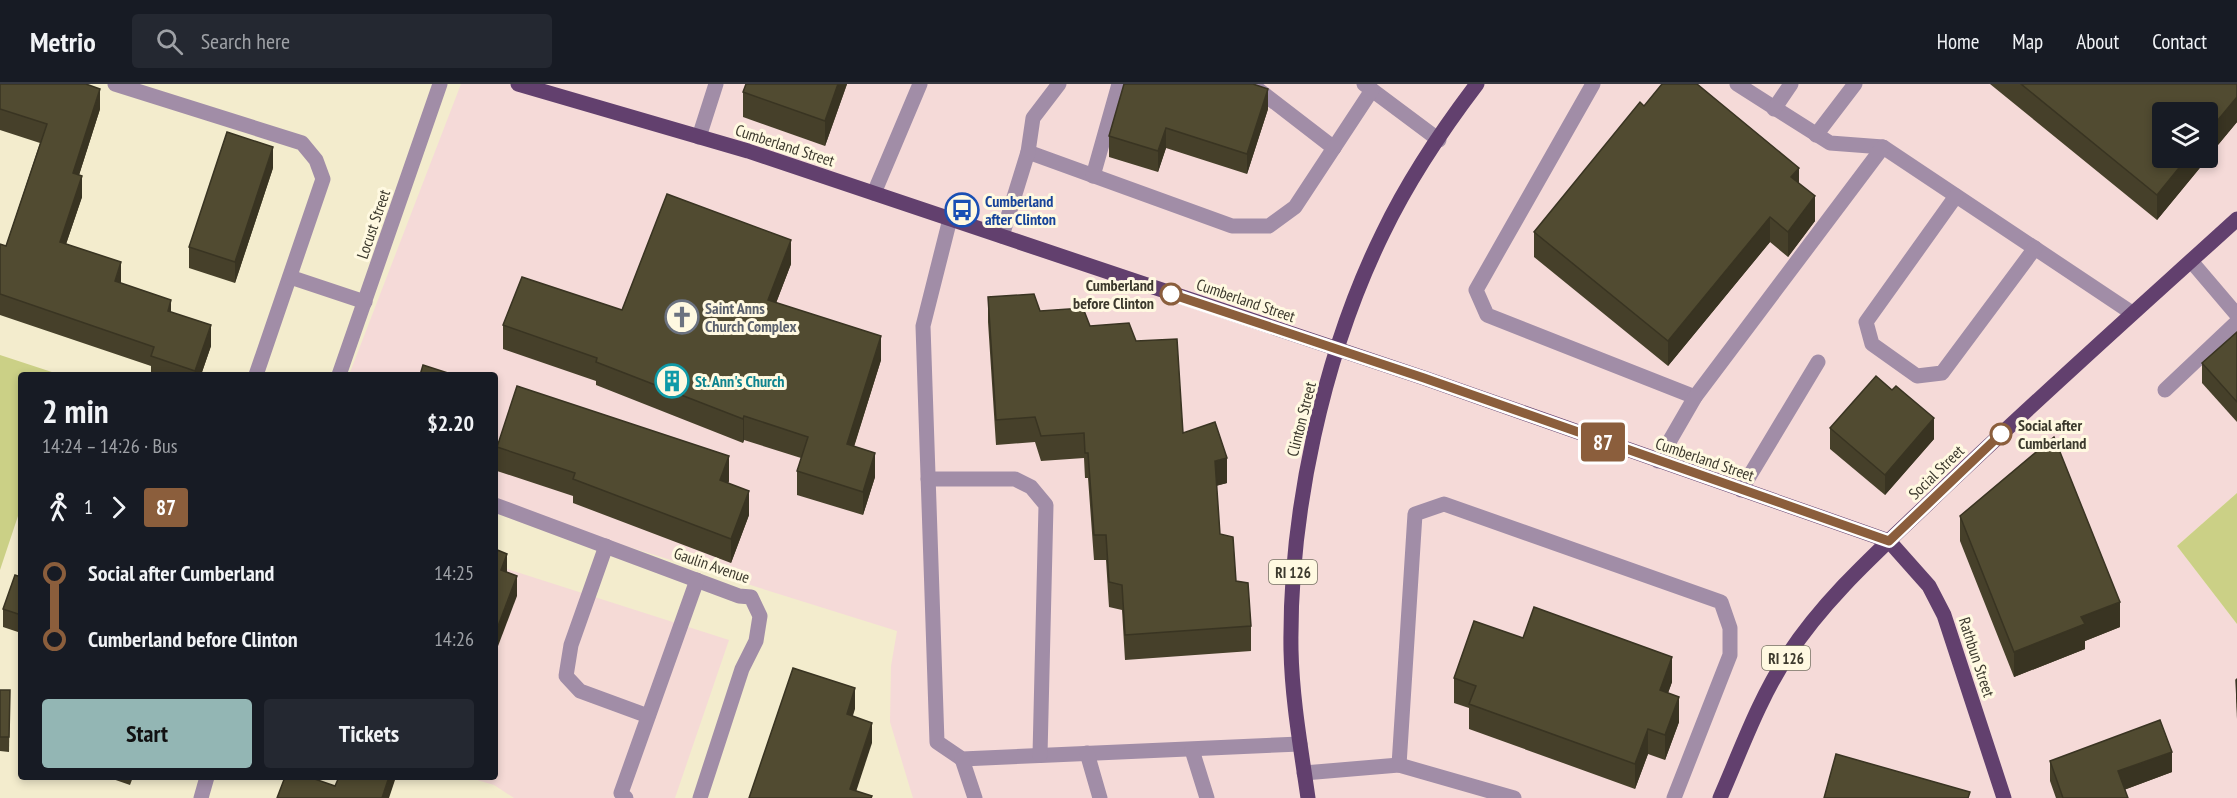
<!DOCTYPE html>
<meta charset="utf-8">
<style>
:root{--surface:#171b24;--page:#242831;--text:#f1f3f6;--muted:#9ea1a6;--line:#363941;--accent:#93b6b4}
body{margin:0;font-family:"PT Sans Narrow",sans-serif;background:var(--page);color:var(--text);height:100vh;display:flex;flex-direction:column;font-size:22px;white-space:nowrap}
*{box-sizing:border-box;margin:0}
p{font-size:20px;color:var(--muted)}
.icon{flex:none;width:33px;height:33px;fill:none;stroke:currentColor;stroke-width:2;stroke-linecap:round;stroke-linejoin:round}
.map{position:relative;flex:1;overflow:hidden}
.side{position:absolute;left:18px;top:288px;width:480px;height:408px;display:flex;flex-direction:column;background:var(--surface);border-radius:6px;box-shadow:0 3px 9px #0003}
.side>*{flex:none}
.badge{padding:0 12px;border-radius:4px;font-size:21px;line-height:39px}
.controls{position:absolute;left:2152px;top:18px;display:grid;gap:12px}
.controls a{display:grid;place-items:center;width:66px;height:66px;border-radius:6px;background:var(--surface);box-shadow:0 3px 9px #0003;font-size:30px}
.map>.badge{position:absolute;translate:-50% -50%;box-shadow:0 0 0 3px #fff}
.legs{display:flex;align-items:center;gap:9px;height:66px;padding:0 24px;font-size:20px}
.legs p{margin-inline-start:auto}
.headline{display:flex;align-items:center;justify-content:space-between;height:102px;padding:0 24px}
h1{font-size:33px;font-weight:800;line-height:45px}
.button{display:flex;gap:12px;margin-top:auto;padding:12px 24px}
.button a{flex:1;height:69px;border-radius:6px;background:var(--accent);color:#111;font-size:24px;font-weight:800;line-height:69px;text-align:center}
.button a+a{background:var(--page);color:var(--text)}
ul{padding:0 24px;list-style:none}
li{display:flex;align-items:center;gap:21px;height:66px;font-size:22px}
li i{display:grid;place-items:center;width:9px;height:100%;margin:0 8px;background:currentColor}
li i::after{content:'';width:15px;height:15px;margin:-8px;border:4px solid;border-radius:50%;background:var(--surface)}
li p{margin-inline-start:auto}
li:first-child i{background:linear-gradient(#0000 50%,currentColor 0)}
li:last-child i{background:linear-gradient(currentColor 50%,#0000 0)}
header{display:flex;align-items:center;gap:36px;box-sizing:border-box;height:84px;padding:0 30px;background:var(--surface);border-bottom:2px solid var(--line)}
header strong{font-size:28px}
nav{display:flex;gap:33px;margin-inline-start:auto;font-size:21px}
.search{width:420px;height:54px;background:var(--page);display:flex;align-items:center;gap:15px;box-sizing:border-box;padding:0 21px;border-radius:6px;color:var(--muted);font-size:22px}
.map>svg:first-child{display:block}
.commercial{fill:#f5dad8;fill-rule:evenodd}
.education{fill:#f5dad6}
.green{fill:#cbd086}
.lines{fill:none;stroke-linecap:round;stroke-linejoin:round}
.minor{stroke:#a18da7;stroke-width:15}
.major{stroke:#62406e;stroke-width:15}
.wall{fill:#46402a}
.shaded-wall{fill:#393422}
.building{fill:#514b31;stroke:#393422;stroke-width:1.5}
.line-1-casing{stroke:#fff;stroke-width:14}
.line-1{stroke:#8b5e3c;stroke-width:9}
.stop-1-dot{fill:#fff;stroke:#8b5e3c;stroke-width:3}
.labels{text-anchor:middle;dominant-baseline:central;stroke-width:6;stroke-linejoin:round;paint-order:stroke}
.shield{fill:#fff9e1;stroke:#767363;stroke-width:1.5}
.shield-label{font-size:15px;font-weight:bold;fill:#3c392d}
.street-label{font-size:16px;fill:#3c392d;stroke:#fff9e1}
.transit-label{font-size:16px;font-weight:bold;fill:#164399;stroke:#fff9e1;text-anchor:start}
.stop-label{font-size:16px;font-weight:bold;fill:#3c392d;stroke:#fff9e1;text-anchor:end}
.worship-label{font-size:16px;font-weight:bold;fill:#5b616d;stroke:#fff9e1;text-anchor:start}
.culture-label{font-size:16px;font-weight:bold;fill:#0d838f;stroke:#fff9e1;text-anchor:start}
</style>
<header>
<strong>Metrio</strong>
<div class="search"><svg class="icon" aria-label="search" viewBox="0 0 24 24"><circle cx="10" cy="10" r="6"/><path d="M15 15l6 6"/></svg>Search here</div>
<nav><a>Home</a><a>Map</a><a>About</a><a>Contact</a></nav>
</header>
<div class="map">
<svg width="2237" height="714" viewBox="0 0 2237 714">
<rect width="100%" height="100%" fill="#f3eccd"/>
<path class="commercial" d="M461,0H2237V409L2177,462L2237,540V714H913L890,638L891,582L897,547L495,421V291H349ZM2163,28H2208V74H2163Z"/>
<polygon class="education" points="495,481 729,556 675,714 514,714 494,701 467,693 495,693"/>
<g class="green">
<polygon points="0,271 61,291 21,291 21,423 0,486"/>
<polygon points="2237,409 2237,540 2177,462"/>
</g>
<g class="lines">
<g class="minor">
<polyline points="115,0 302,59 316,76 323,95 256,291"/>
<polyline points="1251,0 1334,64"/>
<polyline points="1364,0 1439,56"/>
<polyline points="1593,0 1476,206 1487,231 1695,313"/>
<polyline points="1737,0 1830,59 1883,63 2132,229"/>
<polyline points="1774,25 1791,0"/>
<polyline points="1816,51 1855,0"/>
<polyline points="699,53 716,0"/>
<polyline points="1028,68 1232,142 1269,142 1295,123 1372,6"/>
<polyline points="1093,92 1119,0"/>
<polyline points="874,109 920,0"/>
<polyline points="1956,112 1866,238 1872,260 1917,292 1942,289 2035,164"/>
<polyline points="950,135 923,242 937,658 962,675 1300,660"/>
<polyline points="1002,152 1028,68 1033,34 1059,0"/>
<polyline points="2191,177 2237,231"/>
<polyline points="290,193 365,218"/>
<polyline points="339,291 440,0"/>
<polyline points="2165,306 2237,238"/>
<polyline points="1658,377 1695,313 1883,63"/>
<polyline points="928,395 1015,395 1031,403 1046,421 1040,671"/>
<polyline points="1741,406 1818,278"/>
<polyline points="495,421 739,512 751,513 760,532 756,557 742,585 700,714"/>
<polyline points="606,462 571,561 566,592 580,607 648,632"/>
<polyline points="1192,666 1207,714"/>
<polyline points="1087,669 1100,714"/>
<polyline points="962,675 975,714"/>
<polyline points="1399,681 1415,430 1444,420 1721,518 1730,544 1730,571 1674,714"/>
<polyline points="1304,689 1399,681 1514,714"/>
<polyline points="201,714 207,693"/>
<polyline points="626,714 621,709 697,496"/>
</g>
<g class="major">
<polyline points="518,0 748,67 1424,294 1889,457 1929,502 1944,531 2004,714"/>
<path d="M1308,714C1301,665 1292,615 1291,566C1289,430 1323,271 1383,149C1408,97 1442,46 1477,0"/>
<path d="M1720,714C1741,666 1759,615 1788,571C1829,508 1890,457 1943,405C2039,313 2138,225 2237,135"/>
</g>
</g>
<g class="wall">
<polygon points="0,0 100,25 79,91 82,113 66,160 121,200 171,229 211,262 201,291 151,291 151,282 0,231 0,160 6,162 40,59 0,46"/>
<polygon points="746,0 847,0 825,62 743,33 743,8"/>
<polygon points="1990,0 2237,0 2237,38 2208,73 2208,28 2163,74 2208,74 2157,136"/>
<polygon points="1644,22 1799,99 1815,137 1788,173 1770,158 1668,282 1534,173 1534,148"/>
<polygon points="1268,25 1247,90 1166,64 1158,88 1109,73 1109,52"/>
<polygon points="273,84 235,199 189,184 189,163"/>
<polygon points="791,180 776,219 881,276 854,363 875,393 863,431 797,411 797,387 801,374 744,356 743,359 596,301 596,297 503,265 503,241 622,226"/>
<polygon points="988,213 1040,227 1136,257 1183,349 1227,399 1216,402 1220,450 1251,542 1251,567 1125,576 1122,526 1109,523 1106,476 1094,476 1088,394 1085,394 1084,374 1041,377 1035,358 996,361 988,238"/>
<polygon points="2237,248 2237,338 2202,299 2202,279"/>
<polygon points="1892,306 1934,355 1885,411 1830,365 1830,344"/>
<polygon points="497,363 729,397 728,399 749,431 731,479 573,419 573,412 497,387"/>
<polygon points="1960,432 2120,543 2085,557 2085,565 2014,593 1960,457"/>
<polygon points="21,493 21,549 3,543 3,525"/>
<polygon points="1523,554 1672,598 1668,609 1679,638 1665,676 1648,670 1635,705 1469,645 1469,624 1454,619 1454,594"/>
<polygon points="2237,595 2237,635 2236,617 2236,596"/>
<polygon points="0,606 10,606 9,668 0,667"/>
<polygon points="2050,677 2172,688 2124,706 2128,714 2056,714 2050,697"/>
<polygon points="107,693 133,693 130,701"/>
</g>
<g class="shaded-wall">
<polygon points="838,0 847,0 825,62 825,37"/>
<polygon points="100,5 100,25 73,110 73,89"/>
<polygon points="1268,5 1268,25 1247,90 1247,70"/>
<polygon points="2237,13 2237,38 2208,73 2208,48"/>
<polygon points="1166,44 1166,64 1158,88 1158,67"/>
<polygon points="273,63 273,84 235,199 235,178"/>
<polygon points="2187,74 2208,74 2157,136 2157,111"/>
<polygon points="1799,84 1799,108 1791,93"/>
<polygon points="82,92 82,113 60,178 60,158"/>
<polygon points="1815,112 1815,137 1788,173 1788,148"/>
<polygon points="1770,133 1770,158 1668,282 1668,257"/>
<polygon points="791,156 791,180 768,240 768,216"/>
<polygon points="121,178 121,199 115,218 115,197"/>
<polygon points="171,216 171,237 168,227"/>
<polygon points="211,241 211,262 201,291 195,291 195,287"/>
<polygon points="881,252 881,276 847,384 847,360"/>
<polygon points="744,332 744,356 743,359 743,335"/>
<polygon points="1934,334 1934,355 1885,411 1885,391"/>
<polygon points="875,369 875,393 863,431 863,408"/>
<polygon points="729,372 729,397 720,420 720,396"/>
<polygon points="1227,374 1227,399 1215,402 1215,377"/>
<polygon points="749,407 749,431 731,479 731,455"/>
<polygon points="507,470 507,490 501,486"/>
<polygon points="517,492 517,512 495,570 495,550"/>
<polygon points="2120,518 2120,543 2085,557 2085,565 2014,593 2014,568 2081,533"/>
<polygon points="1672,573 1672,598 1660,631 1660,606"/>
<polygon points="855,604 855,625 847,651 847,630"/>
<polygon points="1679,613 1679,638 1665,676 1665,651"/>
<polygon points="872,639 872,659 854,714 850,705"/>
<polygon points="1648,645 1648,670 1635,705 1635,680"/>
<polygon points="2172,668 2172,688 2118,708 2118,687"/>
<polygon points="389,693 396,693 389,714 382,714"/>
</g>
<g class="building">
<polygon points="0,0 86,0 100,5 73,89 82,92 60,158 121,178 115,197 171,216 168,227 211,241 195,287 151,272 154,263 0,210 0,160 6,162 47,40 0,25"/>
<polygon points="746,0 838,0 825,37 743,8"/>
<polygon points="1124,0 1253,0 1268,5 1247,70 1166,44 1158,67 1109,52"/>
<polygon points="1662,0 1697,0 1799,84 1791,93 1815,112 1788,148 1770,133 1668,257 1534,148 1640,18 1644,22"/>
<polygon points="2021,0 2237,0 2237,13 2208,48 2208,28 2163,28 2163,74 2187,74 2157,111"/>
<polygon points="227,48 273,63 235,178 189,163"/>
<polygon points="667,110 791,156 768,216 881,252 847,360 875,369 863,408 797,387 808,353 744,332 743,335 596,278 597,274 503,241 522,193 622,226"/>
<polygon points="1034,210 1040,227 1083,224 1090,242 1129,239 1136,257 1177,255 1183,349 1215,338 1227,374 1215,377 1220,450 1233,453 1236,497 1248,499 1251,542 1125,551 1122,501 1109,498 1106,451 1094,451 1088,369 1085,369 1084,349 1041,352 1035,333 996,336 988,213"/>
<polygon points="2237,248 2237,318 2202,279"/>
<polygon points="423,281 454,291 420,291"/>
<polygon points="1876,292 1892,306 1896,302 1934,334 1885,391 1830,344"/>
<polygon points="517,302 729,372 720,396 749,407 731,455 573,395 575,389 497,363"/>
<polygon points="2054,353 2120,518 2081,533 2085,540 2014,568 1960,432"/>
<polygon points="495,465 507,470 501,486 517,492 495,550"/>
<polygon points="15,491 21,493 21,531 3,525"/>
<polygon points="1534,523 1672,573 1660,606 1679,613 1665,651 1648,645 1635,680 1469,620 1476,602 1454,594 1474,537 1523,554"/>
<polygon points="793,584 855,604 847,630 872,639 850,705 872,712 871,714 749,714"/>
<polygon points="2237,595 2237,615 2236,596"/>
<polygon points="0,606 10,606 9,653 0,653"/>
<polygon points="2160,636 2172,668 2118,687 2128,714 2063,714 2050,677"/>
<polygon points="1836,670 1970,708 1968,714 1824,714"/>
<polygon points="285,693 309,693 335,702 339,693 389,693 382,714 277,714"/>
</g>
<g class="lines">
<defs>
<polyline id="line-1" points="1171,210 1424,294 1889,457 2001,350"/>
</defs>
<use href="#line-1" class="line-1-casing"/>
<use href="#line-1" class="line-1"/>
</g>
<defs>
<symbol id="bus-ring" viewBox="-11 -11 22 22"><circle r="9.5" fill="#fff9e1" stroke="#1a4fb4" stroke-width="1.5"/><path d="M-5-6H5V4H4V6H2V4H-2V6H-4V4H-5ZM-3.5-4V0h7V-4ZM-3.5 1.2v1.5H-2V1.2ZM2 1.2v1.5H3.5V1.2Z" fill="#1a4fb4"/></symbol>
<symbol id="church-ring" viewBox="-11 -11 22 22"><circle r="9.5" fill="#fff9e1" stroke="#6b7280" stroke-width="1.5"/><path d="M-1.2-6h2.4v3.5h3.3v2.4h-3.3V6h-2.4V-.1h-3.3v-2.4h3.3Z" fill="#6b7280"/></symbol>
<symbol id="building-ring" viewBox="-11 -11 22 22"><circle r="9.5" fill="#fff9e1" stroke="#0f9aa8" stroke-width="1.5"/><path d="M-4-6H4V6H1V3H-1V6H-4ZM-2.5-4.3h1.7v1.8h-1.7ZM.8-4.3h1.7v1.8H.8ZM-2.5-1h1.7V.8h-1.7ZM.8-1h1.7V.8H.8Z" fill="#0f9aa8"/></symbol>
</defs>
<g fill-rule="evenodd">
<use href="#bus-ring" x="943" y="107" width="38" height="38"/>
<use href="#church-ring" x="663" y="214" width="38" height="38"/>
<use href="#building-ring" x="653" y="278" width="38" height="38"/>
</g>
<g class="stop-1-dot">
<circle cx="1171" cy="210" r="10"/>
<circle cx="2001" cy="350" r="10"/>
</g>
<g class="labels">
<g class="shield">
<rect x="1269" y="476" width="48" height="24" rx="4.5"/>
<rect x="1762" y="562" width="48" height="24" rx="4.5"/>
</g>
<g class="shield-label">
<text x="1293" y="488">RI 126</text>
<text x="1786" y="574">RI 126</text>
</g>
<g class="street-label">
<text transform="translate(785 61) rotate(18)">Cumberland Street</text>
<text transform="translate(373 140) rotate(-71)">Locust Street</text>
<text transform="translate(1246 216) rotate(19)">Cumberland Street</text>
<text transform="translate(1301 335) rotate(-76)">Clinton Street</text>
<text transform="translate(1705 375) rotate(19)">Cumberland Street</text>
<text transform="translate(1936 388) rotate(-44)">Social Street</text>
<text transform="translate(712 481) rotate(19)">Gaulin Avenue</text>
<text transform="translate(1977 573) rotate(72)">Rathbun Street</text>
</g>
<g class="transit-label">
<text x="985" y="117">Cumberland<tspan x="985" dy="18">after Clinton</tspan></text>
</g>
<g class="stop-label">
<text x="1154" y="201">Cumberland<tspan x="1154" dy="18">before Clinton</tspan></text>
<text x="2018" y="341" text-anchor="start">Social after<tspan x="2018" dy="18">Cumberland</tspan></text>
</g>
<g class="worship-label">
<text x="705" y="224">Saint Anns<tspan x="705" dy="18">Church Complex</tspan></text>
</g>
<g class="culture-label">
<text x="695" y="297">St. Ann's Church</text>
</g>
</g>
</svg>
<div class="controls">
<a><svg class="icon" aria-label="layers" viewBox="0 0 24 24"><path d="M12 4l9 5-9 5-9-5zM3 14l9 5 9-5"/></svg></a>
</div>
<b class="badge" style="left:1603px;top:358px;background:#8b5e3c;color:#fff">87</b>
<section class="side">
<div class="headline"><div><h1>2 min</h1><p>14:24 – 14:26 · Bus</p></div><b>$2.20</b></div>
<div class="legs"><svg class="icon" aria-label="walk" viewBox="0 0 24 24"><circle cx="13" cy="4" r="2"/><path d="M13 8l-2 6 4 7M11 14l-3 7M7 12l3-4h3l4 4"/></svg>1<svg class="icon" aria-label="forward" viewBox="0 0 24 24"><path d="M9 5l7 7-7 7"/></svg><b class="badge" style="background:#8b5e3c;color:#fff">87</b></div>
<ul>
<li><i style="color:#8b5e3c"></i><b>Social after Cumberland</b><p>14:25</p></li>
<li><i style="color:#8b5e3c"></i><b>Cumberland before Clinton</b><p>14:26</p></li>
</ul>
<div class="button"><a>Start</a><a>Tickets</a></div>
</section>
</div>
